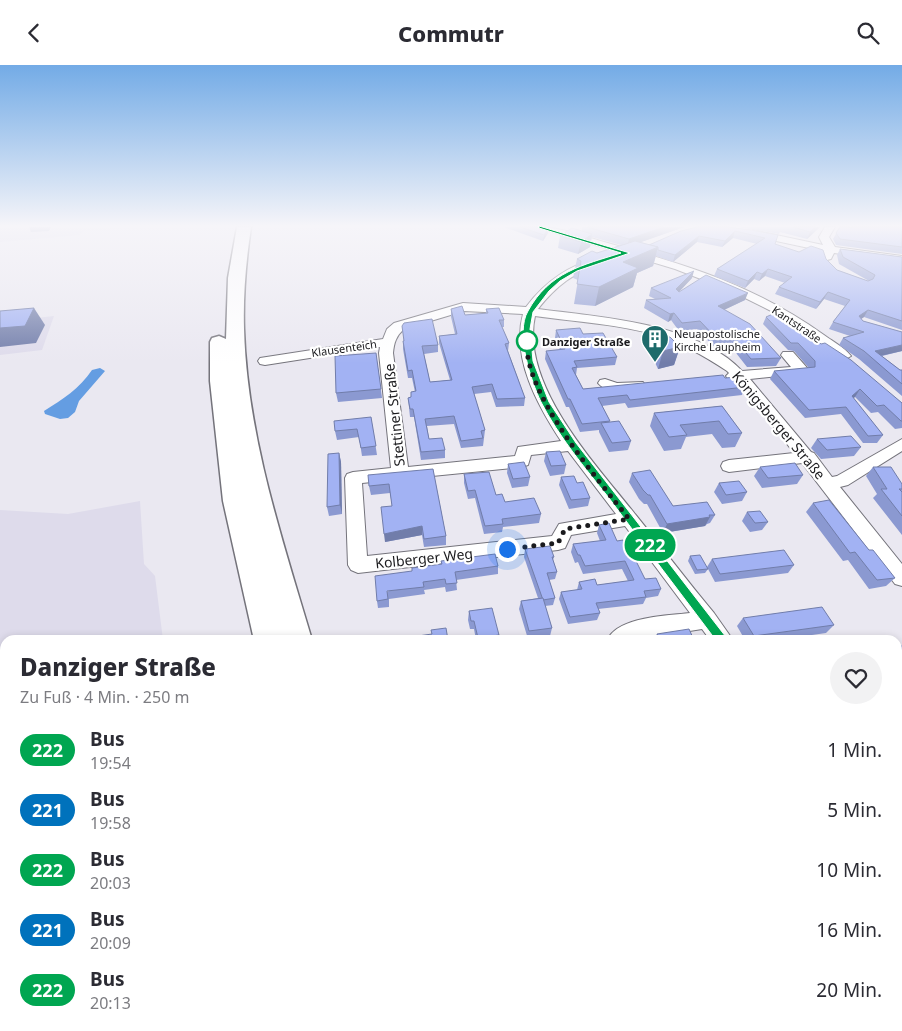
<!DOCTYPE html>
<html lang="de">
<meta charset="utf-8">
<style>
:root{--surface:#fff;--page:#f2f2f3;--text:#2b2b33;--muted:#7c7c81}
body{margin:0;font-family:"Noto Sans",sans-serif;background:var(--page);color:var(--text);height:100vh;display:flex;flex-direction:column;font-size:19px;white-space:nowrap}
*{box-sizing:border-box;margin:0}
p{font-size:16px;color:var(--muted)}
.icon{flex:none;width:28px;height:28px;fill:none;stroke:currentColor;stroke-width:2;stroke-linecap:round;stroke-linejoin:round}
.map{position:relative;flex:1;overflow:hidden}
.panel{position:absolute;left:0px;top:570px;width:902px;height:396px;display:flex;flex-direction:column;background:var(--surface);border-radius:15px 15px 0 0;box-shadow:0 2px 8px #0003}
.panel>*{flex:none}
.badge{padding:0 10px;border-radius:16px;font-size:18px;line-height:32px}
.you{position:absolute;width:25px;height:25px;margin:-12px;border:4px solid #fff;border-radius:50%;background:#1a73e8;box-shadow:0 0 0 8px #1a73e833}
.map>.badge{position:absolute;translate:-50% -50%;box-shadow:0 0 0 2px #fff}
.round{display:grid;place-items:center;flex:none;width:52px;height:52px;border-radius:26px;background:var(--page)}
.head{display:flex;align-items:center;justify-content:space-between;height:85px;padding:0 20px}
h1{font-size:24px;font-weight:800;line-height:38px}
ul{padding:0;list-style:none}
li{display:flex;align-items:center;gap:15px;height:60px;padding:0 20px}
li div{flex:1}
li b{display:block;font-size:19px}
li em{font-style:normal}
li .badge{min-width:55px;font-weight:700;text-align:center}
header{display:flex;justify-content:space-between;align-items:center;height:65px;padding:0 20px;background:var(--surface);font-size:22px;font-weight:800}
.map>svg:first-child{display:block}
.built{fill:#dedbeb}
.water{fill:#649de2}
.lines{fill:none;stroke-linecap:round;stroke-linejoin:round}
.minor-casing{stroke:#74737b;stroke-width:2}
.highway-casing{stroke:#74737b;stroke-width:3}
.minor{fill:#fff;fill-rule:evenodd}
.highway{fill:#fff;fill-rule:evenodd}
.wall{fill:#8b99d1}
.shaded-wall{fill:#717daa}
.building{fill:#a2b2f3;stroke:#717daa}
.line{fill:#00a651;stroke:#fff}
.walk{stroke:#1a1a1d;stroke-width:5;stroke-dasharray:0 9}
.stop-dot{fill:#fff;stroke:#00a651;stroke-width:2.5}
.labels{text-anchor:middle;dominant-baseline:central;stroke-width:4.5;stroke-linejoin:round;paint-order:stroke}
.far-street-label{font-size:11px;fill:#1a1a1d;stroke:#fff}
.far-poi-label{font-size:11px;fill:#1a1a1d;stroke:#fff;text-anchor:start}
.far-stop-label{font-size:11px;font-weight:bold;fill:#1a1a1d;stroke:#fff;text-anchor:start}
.street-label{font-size:14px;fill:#1a1a1d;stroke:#fff}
</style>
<header><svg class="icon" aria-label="back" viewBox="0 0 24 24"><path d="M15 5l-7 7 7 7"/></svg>Commutr<svg class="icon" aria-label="search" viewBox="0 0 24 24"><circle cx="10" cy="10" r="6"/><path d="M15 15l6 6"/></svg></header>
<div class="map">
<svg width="902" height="966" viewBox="0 0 902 966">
<rect width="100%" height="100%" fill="#eae8f1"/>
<g class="built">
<polygon points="0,162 121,162 120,164 83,166 80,170 0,177"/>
<polygon points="54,251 42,285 0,290 0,257"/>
<polygon points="140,436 144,499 155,511 163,575 5,575 5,961 239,961 240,966 0,966 0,445 68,449"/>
</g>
<path class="water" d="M100,303L105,306L79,336L75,347L68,353L60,354L45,349L44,346C63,334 79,324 92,305Z"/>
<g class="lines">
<defs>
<g id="minor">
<path d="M536,162C562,162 586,172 611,179C691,201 755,221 824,270C832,276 844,282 851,291L844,295L839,294L777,249L729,225L675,204Z"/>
<polygon points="825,162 835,162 829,172 835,182 902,191 902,197 834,188 831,194 827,195 822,192 823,186 753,171 748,168 753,165 823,180 819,172"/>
<path d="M599,193L603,194L605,196L603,198C574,207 556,221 538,244C599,252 698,258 742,306L791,302L781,290L783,287H793L809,305L807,308L750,314L811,387L814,388L832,412L837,411L902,374V386L848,420L840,422L902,499V521L895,519L802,398L729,407L723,405L721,401L723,397L729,395L794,388L750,331L735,315L728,314L726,311L729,308L727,306C706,292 684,279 659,271C620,259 576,257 535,251C520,320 596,399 635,449C662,482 687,516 714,548L733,575H710L702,564L634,575H607C619,551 667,551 690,548L625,461L571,470L565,483L558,485L358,508L351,505L348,500L345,413L347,409L353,407L391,403L379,288L380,282L265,300L260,299L258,296L260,293L383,274L387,264L394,258L463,238L526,242C545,217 568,200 599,193ZM464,246L523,249C511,293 538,341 561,376L518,382L515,391L408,402L393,288C394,278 396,271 404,264ZM568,386L616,449L559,459L552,471L367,491L362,418L522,402L528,400L531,390Z"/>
<path d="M605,314L617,318L643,317L645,320L643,323C630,326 608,330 598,318L600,315Z"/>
<polygon points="902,811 902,840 898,842 898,813"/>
<polygon points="898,865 902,867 902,903 898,901"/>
<polygon points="506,961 538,961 540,966 508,966"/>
</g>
<g id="highway">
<path d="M237,162H251C246,196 243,230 244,264C247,370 282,474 312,575H254L223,436L210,316V277L212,273L219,271L226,274L228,213Z"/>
<polygon points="378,961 465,961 467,966 379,966"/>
</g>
</defs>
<use href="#minor" class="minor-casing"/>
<use href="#highway" class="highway-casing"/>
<use href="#minor" class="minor"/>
<use href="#highway" class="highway"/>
</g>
<g class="wall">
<polygon points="504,162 549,162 548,168 543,176"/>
<polygon points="582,162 684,162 641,177 649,180 681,166 751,165 775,179 799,187 826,194 837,205 868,216 869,216 839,199 837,190 840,184 902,192 902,265 864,252 861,254 863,256 902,267 902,286 882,291 900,305 902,305 902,331 859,294 839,280 843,273 850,271 829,264 833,257 845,241 824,234 816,244 775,229 779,222 785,218 765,211 759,216 754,214 745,223 714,211 717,204 757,179 733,173 722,182 697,177 673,197 656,191 653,201 637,208 633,222 595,241 574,239 578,215 573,213 577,194 621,180 592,172 590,182 578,189 558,183 560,171 582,166"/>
<polygon points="739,162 820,162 807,174 780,167 779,169"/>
<polygon points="840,162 902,162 902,189 836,180 833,174"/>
<polygon points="692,213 679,227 745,235 724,245 781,293 776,301 747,302 729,279 713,281 697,264 679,266 671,255 668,257 644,243 646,235 655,234 649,231 651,223"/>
<polygon points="451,244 465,250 486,248 486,244 504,255 504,262 502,262 509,278 508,286 525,333 524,341 496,342 491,327 474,329 485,365 483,381 461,383 454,359 427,361 429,374 445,385 445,393 421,395 414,352 410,352 408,333 411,332 411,327 415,327 412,313 408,313 403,284 403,276 404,276 402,261 438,280 438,287 424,289 430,317 450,315 439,278 439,271 455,269 451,252"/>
<polygon points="766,252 821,279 902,338 902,363 895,364 878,347 871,348 855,332 853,333 883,370 877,378 863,378 841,349 805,353 770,314 774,306 809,303 794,286 788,285 763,259"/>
<polygon points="556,265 583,269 617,292 615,300 577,303 576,310 583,324 725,313 745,322 742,330 628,343 625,338 602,341 610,356 609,357 631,376 628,385 609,387 599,367 599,365 580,367 569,342 566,342 545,294 546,286 560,285 555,273"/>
<polygon points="658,273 680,282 674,300 658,304 652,291"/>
<polygon points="376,288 382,333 338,337 336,328"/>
<polygon points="722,341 742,368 735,382 722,383 712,369 686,372 681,384 664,386 650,361 654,348"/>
<polygon points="371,352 377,390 362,391 359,372 337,375 335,366"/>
<polygon points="817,374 861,382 854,391 821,394 811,383"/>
<polygon points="546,387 566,400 564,409 550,411 544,396"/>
<polygon points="339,388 341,397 342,449 329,451 327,442"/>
<polygon points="508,399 530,412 528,421 512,423 507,408"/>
<polygon points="760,402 803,410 797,419 762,423 754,411"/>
<polygon points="873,402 902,419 902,470 873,433 877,429 866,411"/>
<polygon points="433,404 446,471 446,480 424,482 422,470 385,477 392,441 390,428 371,430 369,421"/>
<polygon points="632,408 673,441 715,450 710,458 707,459 705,461 663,468 647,439 644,439 639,434 629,417"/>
<polygon points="464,409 496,430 505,437 541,449 539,458 503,462 502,467 484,469 475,433 468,434 464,418"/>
<polygon points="561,412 577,418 590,433 588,441 569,444 559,420"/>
<polygon points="719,418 747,427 742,436 722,439 714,427"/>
<polygon points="813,438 869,485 895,513 886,521 869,524 848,495 843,496 806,447"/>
<polygon points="747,447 768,457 762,465 750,467 742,456"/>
<polygon points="599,460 617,476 632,494 645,514 661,524 658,531 646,533 643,539 598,544 600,548 597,555 568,559 559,534 561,527 577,525 579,517 597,520 628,516 622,504 583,509 578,497 575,498 571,487 573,479 600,476 597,468"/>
<polygon points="525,484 554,492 553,495 557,507 555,514 549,515 555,533 553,540 545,541 552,563 550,571 528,574 519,544 521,536 538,533 524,492"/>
<polygon points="690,491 707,502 712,494 794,500 788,508 715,517 708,504 705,508 695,509 688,496"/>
<polygon points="441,496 498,501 498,509 456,515 457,525 446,527 445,522 424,525 425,529 389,534 389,542 378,543 377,536 412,506 441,499"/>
<polygon points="469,546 499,570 498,575 476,575 474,564 470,564 468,555"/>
<polygon points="743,553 834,560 826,568 777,575 745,575 737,561"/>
<polygon points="657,569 694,575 654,575"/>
<polygon points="902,580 902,619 898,598 898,584"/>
<polygon points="898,700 898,701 902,700 902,735 898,725"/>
<polygon points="898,734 902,735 902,782 898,780"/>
<polygon points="698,961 729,961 711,965 699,963"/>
<polygon points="865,961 898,961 880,965 867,964"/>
</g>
<g class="shaded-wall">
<polygon points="29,162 51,162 49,166 31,167"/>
<polygon points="549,162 548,168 543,176 544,170"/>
<polygon points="664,162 684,162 627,182 629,174"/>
<polygon points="815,162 820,162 807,174 810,167"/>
<polygon points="735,166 733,173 722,182 725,176"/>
<polygon points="592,169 590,182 578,189 581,177"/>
<polygon points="699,171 697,177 673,197 675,190"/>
<polygon points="658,182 653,201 637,208 633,222 595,241 599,222 623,197"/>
<polygon points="768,204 765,211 759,216 762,209"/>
<polygon points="694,206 692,213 674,232 676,224"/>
<polygon points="757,207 754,214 745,223 748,216"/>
<polygon points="828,227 824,234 816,244 820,237"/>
<polygon points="748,228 745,235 715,249 718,241"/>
<polygon points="34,243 45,260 36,278 0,282 0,263"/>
<polygon points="868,245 864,252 855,258 859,251"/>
<polygon points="674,248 671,255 668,257 670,249"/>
<polygon points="902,280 902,286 871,293 875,286"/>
<polygon points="680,282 674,300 658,304 663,286"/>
<polygon points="860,324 855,332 847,338 852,331"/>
<polygon points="339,388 341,397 342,449 340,440"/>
<polygon points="710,452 705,461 663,468 667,459"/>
<polygon points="422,461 422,470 385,477 384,469"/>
<rect x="12" y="961" width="27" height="5"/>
</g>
<g class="building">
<polygon points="520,162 549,162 544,170"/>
<polygon points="587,162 664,162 629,174"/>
<polygon points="697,162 727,162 751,165 778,170 775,179 799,187 811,181 823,185 826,194 837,205 868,216 873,214 875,210 843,192 840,184 902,192 902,256 868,245 859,251 863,256 902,267 902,280 875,286 900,305 902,305 902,319 864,286 843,273 864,267 833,257 850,235 828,227 820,237 779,222 792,212 768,204 762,209 757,207 748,216 717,204 765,173 735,166 725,176 699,171 675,190 658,185 658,182 649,180 681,166"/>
<polygon points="793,162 815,162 810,167"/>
<polygon points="840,162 848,162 852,163 852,162 902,162 902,182 840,174 836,168"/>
<polygon points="572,163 592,169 581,177 560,171"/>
<polygon points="635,176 658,182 623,197 638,203 599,222 577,219 581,196 577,194 592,186 597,188"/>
<polygon points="694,206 676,224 679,227 706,210 748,228 718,241 750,259 781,293 751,294 732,271 716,273 700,256 682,258 674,248 670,249 646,235 671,233 651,223"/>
<polygon points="462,241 465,250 488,248 486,244 499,243 504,255 499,255 509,278 505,279 525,333 497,334 492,319 472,322 485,365 481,366 483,373 461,376 454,351 425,354 429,374 442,373 445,385 421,387 413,344 410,344 408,333 411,332 411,327 416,326 412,305 408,306 403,276 404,276 402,261 404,258 432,254 438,280 422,281 430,317 452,315 439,271 457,269 451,244"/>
<polygon points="34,243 25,261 0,263 0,246"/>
<polygon points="777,247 804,263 821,279 825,278 851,295 902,338 902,356 901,356 884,340 877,341 860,324 852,331 883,370 868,371 846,342 809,345 774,306 815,302 815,296 798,278 791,278 766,252"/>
<polygon points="580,263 583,269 603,268 617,292 574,296 577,302 572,303 583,324 723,310 725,313 737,312 745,322 630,335 627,330 598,333 610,356 582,359 570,334 568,334 546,286 565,284 556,265"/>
<polygon points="670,272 680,282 663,286 658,273"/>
<polygon points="376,288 381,324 336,328 335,291"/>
<polygon points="722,341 742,368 728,369 719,356 680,360 687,370 669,372 654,348"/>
<polygon points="371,352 376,381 361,383 357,364 335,366 334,356"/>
<polygon points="619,356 631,376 612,378 601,358"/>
<polygon points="851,371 861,382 827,385 817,374"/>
<polygon points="560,386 566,400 551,401 546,387"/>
<polygon points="339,388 340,440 327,442 328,389"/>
<polygon points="524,397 530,412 513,414 508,399"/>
<polygon points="795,398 803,410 768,413 760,402"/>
<polygon points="873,402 891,402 902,419 902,424 899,424 902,427 902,451 881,424 887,424"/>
<polygon points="433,404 446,471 424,474 422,461 384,469 381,442 392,441 389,419 369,421 368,410"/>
<polygon points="650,405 673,441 707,437 715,450 709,450 710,452 667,459 650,430 648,430 643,425 632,408"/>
<polygon points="489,407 496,430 502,429 505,437 534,433 541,449 502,454 503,459 485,461 475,425 468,426 464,409"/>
<polygon points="574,411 577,418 583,417 590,433 571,435 561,412"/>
<polygon points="739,416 747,427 726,430 719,418"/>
<polygon points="829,435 869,485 873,485 895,513 877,515 855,487 850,488 813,438"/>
<polygon points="760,446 768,457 755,458 747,447"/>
<polygon points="609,458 617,476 623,475 632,494 635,494 645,514 656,513 661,524 644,526 646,532 596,538 600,548 570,552 561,527 582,524 579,517 595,514 597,520 634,515 625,496 585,501 580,490 578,490 573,479 606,475 599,460"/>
<polygon points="550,481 554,492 552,492 557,507 547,508 555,533 543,535 525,484"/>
<polygon points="784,485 794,500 720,509 712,494"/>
<polygon points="495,489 498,501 455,507 457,518 446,519 445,514 423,517 424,522 387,526 388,534 377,536 375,511 412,506 412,503 442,499 441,496"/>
<polygon points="700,490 708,504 697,505 690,491"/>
<polygon points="543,533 552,563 529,566 521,536"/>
<polygon points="822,542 834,560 754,571 743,553"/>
<polygon points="492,543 499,570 478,573 474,556 471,556 469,546"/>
<polygon points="446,563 448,575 411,575 411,572 432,569 431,565"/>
<polygon points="689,564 694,575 660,575 657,569"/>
<polygon points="898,734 902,735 902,772 898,771"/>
<polygon points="5,914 5,961 12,961 12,966 0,966 0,916"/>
<polygon points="898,924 902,932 902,961 880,965 878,961 898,961"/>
<polygon points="710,961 729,961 711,965"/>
</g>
<linearGradient id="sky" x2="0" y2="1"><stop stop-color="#73abe6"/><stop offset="0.54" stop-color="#f6f5f9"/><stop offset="1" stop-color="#f6f5f9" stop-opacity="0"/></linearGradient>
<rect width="902" height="298" fill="url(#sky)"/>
<path class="line" d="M539,161L630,188L577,206L560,216L549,226L533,247L530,264L533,296L549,337L576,378L726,572L728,575L726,578H718C682,530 645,482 609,433C585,403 559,372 541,337C531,316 515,268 528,246C549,207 583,200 621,188L539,163Z"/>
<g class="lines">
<path class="walk" d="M507,484L558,478L565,464L629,454C597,413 523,328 527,276"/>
</g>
<defs>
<symbol id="building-pin" viewBox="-11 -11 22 30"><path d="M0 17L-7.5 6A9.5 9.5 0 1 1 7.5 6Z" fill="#1e6b6b" stroke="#fff"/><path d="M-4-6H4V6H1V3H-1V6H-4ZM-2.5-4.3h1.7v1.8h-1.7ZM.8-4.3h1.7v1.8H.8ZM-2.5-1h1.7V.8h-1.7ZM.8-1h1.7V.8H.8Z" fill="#fff"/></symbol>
</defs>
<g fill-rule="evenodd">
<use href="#building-pin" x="639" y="258" width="32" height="43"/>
</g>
<circle class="stop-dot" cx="527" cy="276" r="10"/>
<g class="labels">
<g class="far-street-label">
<text transform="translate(797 259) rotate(34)">Kantstraße</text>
<text transform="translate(344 283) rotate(-8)">Klausenteich</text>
</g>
<g class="far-poi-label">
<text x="674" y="268">Neuapostolische<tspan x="674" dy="13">Kirche Laupheim</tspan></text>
</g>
<g class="far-stop-label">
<text x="542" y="276">Danziger Straße</text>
</g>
<g class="street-label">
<text transform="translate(394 350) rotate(-96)">Stettiner Straße</text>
<text transform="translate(779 360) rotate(50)">Königsberger Straße</text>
<text transform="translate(424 493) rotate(-6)">Kolberger Weg</text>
</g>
</g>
</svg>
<div class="you" style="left:507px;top:484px"></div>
<b class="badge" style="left:650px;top:480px;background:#00a651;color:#fff">222</b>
<section class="panel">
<div class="head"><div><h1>Danziger Straße</h1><p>Zu Fuß · 4 Min. · 250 m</p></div><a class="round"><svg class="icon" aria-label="heart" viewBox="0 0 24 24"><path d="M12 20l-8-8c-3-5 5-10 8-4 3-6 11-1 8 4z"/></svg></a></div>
<ul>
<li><span class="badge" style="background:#00a651;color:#fff">222</span><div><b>Bus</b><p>19:54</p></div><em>1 Min.</em></li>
<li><span class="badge" style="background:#0072bc;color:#fff">221</span><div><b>Bus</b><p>19:58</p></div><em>5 Min.</em></li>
<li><span class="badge" style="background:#00a651;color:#fff">222</span><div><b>Bus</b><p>20:03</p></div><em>10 Min.</em></li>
<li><span class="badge" style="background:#0072bc;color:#fff">221</span><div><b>Bus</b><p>20:09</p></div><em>16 Min.</em></li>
<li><span class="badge" style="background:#00a651;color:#fff">222</span><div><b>Bus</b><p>20:13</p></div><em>20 Min.</em></li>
</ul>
</section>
</div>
